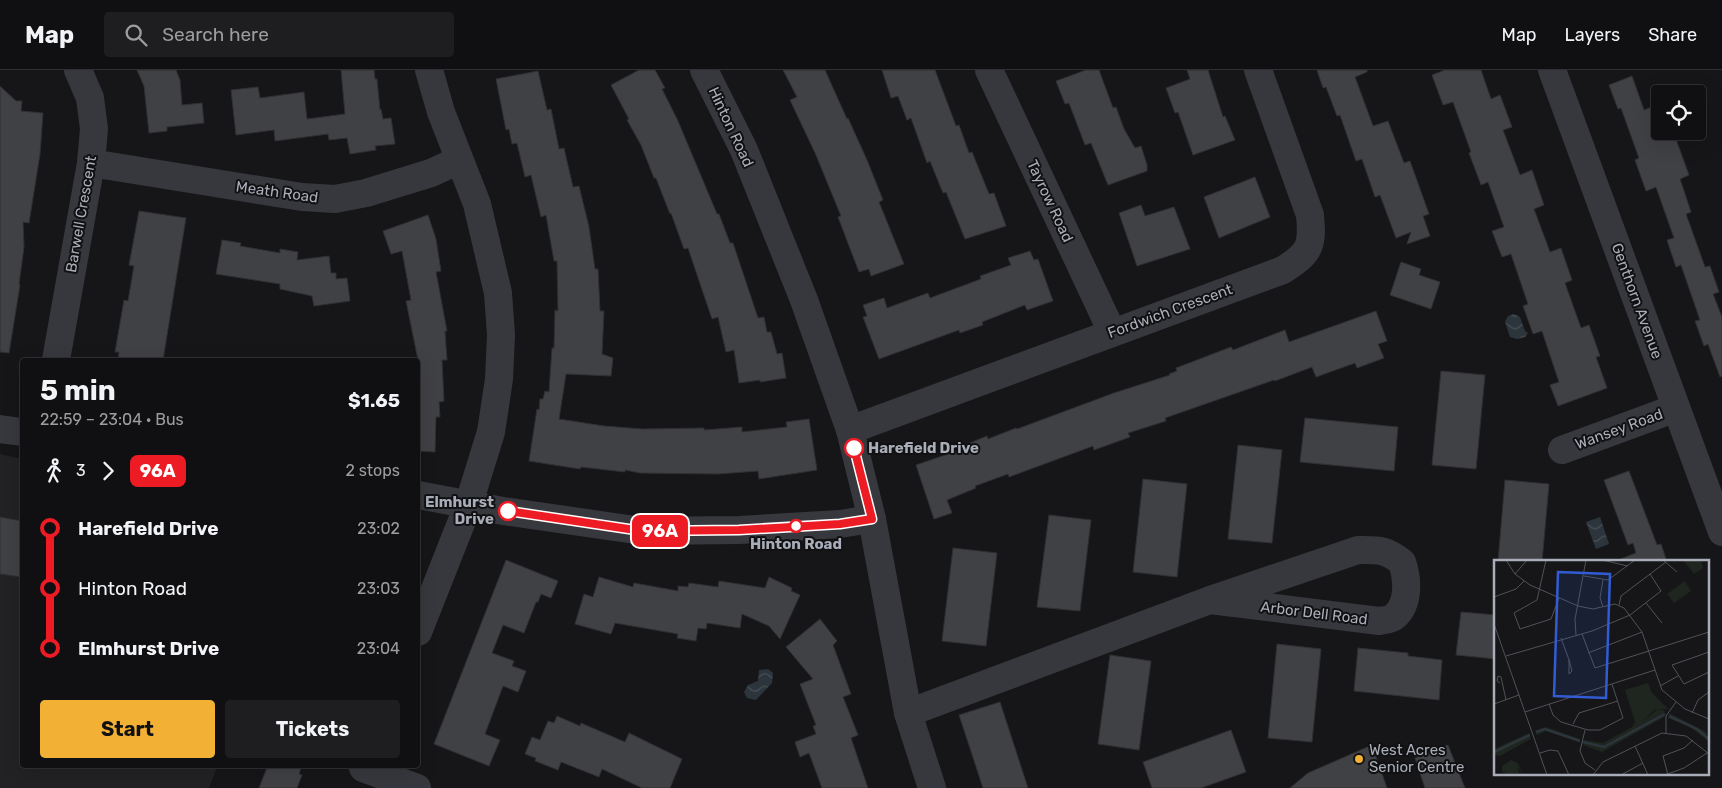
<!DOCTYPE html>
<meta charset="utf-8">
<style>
:root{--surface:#101012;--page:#1e1e20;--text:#f1f3f6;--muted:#9c9d9f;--line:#303032;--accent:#f2b134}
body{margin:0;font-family:Rubik,sans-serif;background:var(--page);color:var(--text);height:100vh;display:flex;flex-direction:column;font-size:19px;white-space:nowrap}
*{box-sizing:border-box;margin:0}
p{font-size:16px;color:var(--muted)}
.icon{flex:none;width:28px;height:28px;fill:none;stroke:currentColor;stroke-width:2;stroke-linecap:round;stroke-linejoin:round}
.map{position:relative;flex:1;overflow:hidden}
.panel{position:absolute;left:20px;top:288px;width:400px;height:410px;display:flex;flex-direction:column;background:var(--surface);border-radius:5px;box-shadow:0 5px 20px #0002,0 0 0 1px var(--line)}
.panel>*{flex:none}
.badge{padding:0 10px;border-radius:8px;font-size:18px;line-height:32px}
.fabs{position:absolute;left:1651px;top:15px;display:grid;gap:10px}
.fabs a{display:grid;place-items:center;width:55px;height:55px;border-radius:5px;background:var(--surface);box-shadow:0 5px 20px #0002,0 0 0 1px var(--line);font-size:25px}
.map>.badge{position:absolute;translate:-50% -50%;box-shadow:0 0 0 2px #fff}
.legs{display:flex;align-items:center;gap:8px;height:55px;padding:0 20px;font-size:16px}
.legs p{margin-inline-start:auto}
.headline{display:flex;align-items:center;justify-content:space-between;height:85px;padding:0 20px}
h1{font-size:28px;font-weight:700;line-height:38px}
.button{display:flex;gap:10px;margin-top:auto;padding:10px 20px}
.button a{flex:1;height:58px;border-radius:5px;background:var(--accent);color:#111;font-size:20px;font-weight:700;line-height:58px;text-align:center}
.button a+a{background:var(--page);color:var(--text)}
ul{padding:0 20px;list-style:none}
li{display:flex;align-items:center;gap:18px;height:60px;font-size:19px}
li i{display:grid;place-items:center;width:8px;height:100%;margin:0 6px;background:currentColor}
li i::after{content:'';width:12px;height:12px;margin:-6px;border:4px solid;border-radius:50%;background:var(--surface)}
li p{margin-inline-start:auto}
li:first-child i{background:linear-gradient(#0000 50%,currentColor 0)}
li:last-child i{background:linear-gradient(currentColor 50%,#0000 0)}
header{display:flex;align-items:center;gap:30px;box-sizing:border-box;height:70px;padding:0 25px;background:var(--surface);border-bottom:1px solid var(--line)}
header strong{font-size:24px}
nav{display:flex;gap:28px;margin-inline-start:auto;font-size:18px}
.search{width:350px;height:45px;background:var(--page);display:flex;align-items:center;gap:12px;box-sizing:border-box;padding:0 18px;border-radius:5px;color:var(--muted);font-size:19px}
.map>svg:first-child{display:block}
.built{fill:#222225}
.water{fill:url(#water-waves)}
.building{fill:#404145;stroke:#303034}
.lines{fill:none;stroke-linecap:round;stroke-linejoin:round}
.minor{stroke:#37383d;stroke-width:28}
.line-1-casing{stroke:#fff;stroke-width:11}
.line-1{stroke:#ed1c24;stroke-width:8}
.stop-1-dot{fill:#fff;stroke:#ed1c24;stroke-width:2.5}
.poi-dot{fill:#f2b134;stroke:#111113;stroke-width:2}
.labels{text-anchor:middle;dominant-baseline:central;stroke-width:4;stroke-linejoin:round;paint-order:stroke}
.street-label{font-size:15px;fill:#a8adb8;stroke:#111113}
.stop-label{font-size:15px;font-weight:bold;fill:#a8adb8;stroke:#111113;text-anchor:start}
.poi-label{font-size:15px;fill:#a8adb8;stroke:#111113;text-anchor:start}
.inset-river{fill:none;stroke:#2c353c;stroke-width:2.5}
.inset-road{fill:none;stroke:#505258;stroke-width:1}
.view{fill:#325cd3;fill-opacity:0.15;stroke:#325cd3;stroke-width:2.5}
.inset-edge{fill:none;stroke:#a8adb8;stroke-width:2.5}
</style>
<header>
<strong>Map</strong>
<div class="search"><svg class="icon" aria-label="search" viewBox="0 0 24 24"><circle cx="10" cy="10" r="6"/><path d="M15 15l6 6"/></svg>Search here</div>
<nav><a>Map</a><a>Layers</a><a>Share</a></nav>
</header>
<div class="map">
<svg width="1722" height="718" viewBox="0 0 1722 718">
<defs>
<pattern id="water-waves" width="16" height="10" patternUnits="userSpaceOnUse" patternTransform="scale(1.25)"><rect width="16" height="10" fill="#2c353c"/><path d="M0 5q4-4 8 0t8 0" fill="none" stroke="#485056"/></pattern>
</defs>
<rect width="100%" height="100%" fill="#161618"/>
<polygon class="built" points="0,384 22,389 22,695 218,695 209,718 0,718"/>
<g class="water">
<polygon points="1514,244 1520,247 1525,261 1528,263 1525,267 1517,269 1510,267 1505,252 1508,246"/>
<polygon points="1600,447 1609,474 1596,479 1586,452"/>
<polygon points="768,599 773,603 772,613 756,630 747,628 744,622 748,615 758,611 759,600"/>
</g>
<g class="building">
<polygon points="137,0 176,0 180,10 182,35 202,33 204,53 167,57 167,61 149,63 144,16"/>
<polygon points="341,0 374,0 375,9 377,9 380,40 381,39 383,49 391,48 395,74 375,76 376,80 350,84 347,68 329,70 328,64 275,71 274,60 236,65 231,20 258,17 260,28 304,22 307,49 345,44"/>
<polygon points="639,0 655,0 665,18 662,19 678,51 717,144 719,144 730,173 733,173 758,248 764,247 767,262 771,262 777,284 782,283 786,308 760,312 760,310 739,313 734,280 726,282 718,247 712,249 688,178 684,179 671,143 670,144 656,108 654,108 641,75 627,50 629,49 611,15"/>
<polygon points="783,0 825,0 847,49 848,48 867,90 883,130 879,132 904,194 871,206 869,199 859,202 838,147 841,146 816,85 790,30 797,27"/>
<polygon points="882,0 935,0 956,56 959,55 969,83 972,82 989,124 994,123 1006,156 965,169 946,122 943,123 930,91 927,93 911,48 907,50 898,26 891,28"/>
<polygon points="1086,0 1099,0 1113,38 1116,37 1124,59 1135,78 1141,76 1147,95 1147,101 1108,115 1091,73 1085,75 1069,33 1065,34 1056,11"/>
<polygon points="1187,0 1208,0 1223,47 1225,46 1235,70 1193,85 1178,42 1175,43 1166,18 1190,9"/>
<polygon points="1317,0 1367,0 1367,2 1355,7 1373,56 1388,51 1404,93 1410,91 1429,144 1423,146 1430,166 1407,174 1411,162 1396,168 1380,125 1375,127 1362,89 1356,91 1340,45 1337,46 1326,17 1323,18"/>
<polygon points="1445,0 1481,0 1491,29 1500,25 1512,57 1503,60 1520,105 1532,100 1544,135 1534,139 1550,182 1561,178 1572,210 1565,213 1581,258 1589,255 1600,286 1596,287 1607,318 1558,336 1550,315 1559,312 1542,261 1533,264 1523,236 1528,234 1511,184 1502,187 1492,161 1504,157 1488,112 1481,115 1469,83 1471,82 1453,32 1443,35 1432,5"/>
<polygon points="538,1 547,40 551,39 559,79 564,78 573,117 579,116 589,157 595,199 598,199 600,241 604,241 602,284 613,288 611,306 566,304 559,349 604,356 643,359 704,358 704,360 742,357 742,362 787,357 786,352 809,349 817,400 759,409 758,401 718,404 640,403 625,400 625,402 581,397 580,399 529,391 537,339 539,340 540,329 543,329 545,321 549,322 552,278 554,278 555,240 558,241 557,191 554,191 546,145 541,147 531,105 525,107 517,73 512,74 509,59 506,60 496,9"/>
<polygon points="1632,6 1644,40 1660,34 1660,61 1673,61 1689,105 1680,109 1691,142 1686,144 1705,197 1710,196 1719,222 1713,224 1722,247 1722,306 1720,307 1708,274 1704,276 1695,251 1700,250 1681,195 1676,197 1667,170 1674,168 1656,117 1646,121 1635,90 1639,88 1621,38 1618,39 1609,15"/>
<polygon points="0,16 16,31 22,31 21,41 43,43 40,84 29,153 23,152 24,177 19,214 20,215 9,283 0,282"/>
<polygon points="1255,107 1270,147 1219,168 1204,127"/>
<polygon points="1141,135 1145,146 1174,137 1190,179 1137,196 1119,143"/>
<polygon points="139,141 186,148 163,290 118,290 119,282 115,282 124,230 128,231 134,196 129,195"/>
<polygon points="428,145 436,169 441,201 436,202 447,261 445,261 447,290 442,290 444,331 439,332 440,347 436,347 435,382 418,381 418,290 406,231 411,230 402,181 391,184 383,161"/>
<polygon points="222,170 241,173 240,176 280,183 280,179 298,182 297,190 329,186 331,203 336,203 336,209 347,208 350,231 314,236 312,226 280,219 280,214 216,204"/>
<polygon points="1030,181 1034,190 1038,189 1053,231 1027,240 1025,235 982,252 983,255 960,263 959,260 879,289 863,247 867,246 863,235 884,228 887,238 928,223 930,228 981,209 980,206 1011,195 1008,188"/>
<polygon points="1401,192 1421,199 1419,205 1440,212 1431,239 1390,225"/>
<polygon points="1376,241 1387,271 1378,274 1384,288 1357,298 1355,293 1316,307 1312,297 1275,311 1274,310 1165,348 1166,351 1128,363 1130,367 1094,380 1093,376 1009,407 1008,404 975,416 976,418 947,430 952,443 934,449 916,395 966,378 965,375 987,366 988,369 1016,358 1017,359 1114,323 1170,305 1169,304 1177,301 1176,298 1231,277 1233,280 1285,260 1289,272"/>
<polygon points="1441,301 1485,305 1476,399 1432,395"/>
<polygon points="1305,348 1398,357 1394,401 1300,392"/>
<polygon points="1238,375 1282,380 1272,473 1228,469"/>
<polygon points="1629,401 1657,475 1661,474 1667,492 1618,492 1618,490 1636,483 1633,473 1628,475 1604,410"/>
<polygon points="1143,409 1187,414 1177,507 1133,502"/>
<polygon points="1505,410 1549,414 1542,492 1498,492"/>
<polygon points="1049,445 1091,450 1080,541 1037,537"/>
<polygon points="0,447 22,451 22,507 0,504"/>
<polygon points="953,478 997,483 986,576 942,571"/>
<polygon points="506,490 558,511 551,528 541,524 538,532 536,532 524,563 503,555 492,583 514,591 512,596 526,601 518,622 503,616 485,664 500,670 489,696 434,674"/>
<polygon points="599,507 633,517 634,513 678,521 678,516 688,517 689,513 718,517 719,511 765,518 769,507 792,518 791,521 800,525 780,569 769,556 742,544 740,558 707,553 706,559 698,558 696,571 677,568 678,564 615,553 611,564 575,554 584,524 593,527"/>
<polygon points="1461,542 1496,545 1496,589 1456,585"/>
<polygon points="820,549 837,571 833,575 851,624 843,627 858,665 851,668 868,718 822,718 809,683 800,687 795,672 816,664 813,656 816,655 800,614 813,609 786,577"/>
<polygon points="1277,574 1321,579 1312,672 1268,668"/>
<polygon points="1358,578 1408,583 1408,586 1442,590 1439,630 1354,621"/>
<polygon points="1110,585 1151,591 1139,680 1098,674"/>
<polygon points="1000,632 1028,718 983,718 959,645"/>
<polygon points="557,646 580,656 581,653 625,672 629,663 682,689 670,718 642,718 602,699 599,707 561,692 558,700 535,691 536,688 525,684 532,667 540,670 548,651 554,653"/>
<polygon points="1231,660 1246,702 1201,718 1152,718 1143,692"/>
<polygon points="1372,675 1387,718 1290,718 1308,703"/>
<polygon points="1448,675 1465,718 1425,718 1415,688"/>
<polygon points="268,695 302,695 299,704 302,705 297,718 259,718"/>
</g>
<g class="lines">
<g class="minor">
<polyline points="704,0 744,80 804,230 850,360 872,449 908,643 932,718"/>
<polyline points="989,0 1112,262"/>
<polyline points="1552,0 1722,462"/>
<polyline points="91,93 302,127 335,129 366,123 431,103 459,90"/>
<polyline points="56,290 91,93 94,59 90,28 78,0"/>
<polyline points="0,359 22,362"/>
<path d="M850,360L1283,200C1310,183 1313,176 1310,145L1258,0"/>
<polyline points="1562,380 1676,338"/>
<polyline points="418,425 503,441 642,461 739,460 840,454 872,449"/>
<polyline points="418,562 469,433 491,362 499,309 501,265 498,223 477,134 441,42 429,0"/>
<path d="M908,643L1210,530L1358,480C1379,480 1385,479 1402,492C1408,509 1409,534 1395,546C1391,550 1384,550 1379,551L1210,530"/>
<polyline points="363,698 417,718"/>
</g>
</g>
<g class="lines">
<defs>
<polyline id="line-1" points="508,441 642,461 739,460 840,454 872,449 854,378"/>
</defs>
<use href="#line-1" class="line-1-casing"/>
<use href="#line-1" class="line-1"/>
</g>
<g class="stop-1-dot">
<circle cx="854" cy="378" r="9"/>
<circle cx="508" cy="441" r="9"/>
<circle cx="796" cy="456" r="6"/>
</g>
<circle class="poi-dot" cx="1359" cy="689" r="5"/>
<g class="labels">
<g class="street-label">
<text transform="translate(731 57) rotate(65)">Hinton Road</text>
<text transform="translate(277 122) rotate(8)">Meath Road</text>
<text transform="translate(1050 131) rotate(65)">Tayrow Road</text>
<text transform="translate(81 144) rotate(-80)">Barwell Crescent</text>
<text transform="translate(1637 231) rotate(70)">Genthorn Avenue</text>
<text transform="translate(1170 241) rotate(-20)">Fordwich Crescent</text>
<text transform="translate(1619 359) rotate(-20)">Wansey Road</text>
<text transform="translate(1314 543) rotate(7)">Arbor Dell Road</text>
</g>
<g class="stop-label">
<text x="868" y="378">Harefield Drive</text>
<text x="494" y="432" text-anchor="end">Elmhurst<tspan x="494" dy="17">Drive</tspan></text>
<text x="796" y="474" text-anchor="middle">Hinton Road</text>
</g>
<g class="poi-label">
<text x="1369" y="680">West Acres<tspan x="1369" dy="17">Senior Centre</tspan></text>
</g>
</g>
<g transform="translate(1494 490)">
<rect width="215" height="215" fill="#161618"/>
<path d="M164,149L171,151L170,157L108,192L89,185L90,180L109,183L138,167L141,162L145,164ZM175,153L212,172L215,182L196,167L174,158ZM52,167L86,179V182L52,171L43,175L41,171ZM35,173L37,179L6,196L0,195V189Z" fill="#1e261f"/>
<path d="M189,0H207L209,8L200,14ZM191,21L197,31L180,43L173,34ZM154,123L158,133L174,149L160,150L145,165L141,162L131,130ZM17,200L24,203L29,215L23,206L26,215H11L10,211L8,215V206Z" fill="#1e261f"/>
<path class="inset-river" d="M175,156L203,169L215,179M42,172L51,169L86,181M89,182L110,187L171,154M0,192L36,175"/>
<path class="inset-road" d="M12,0L21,14L36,25L84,46L99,49L121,44L130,48L148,72L168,130L191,149L215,159M52,0L43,40L20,53L26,69L57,59L65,38M108,0L134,6M169,0L183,12M21,14L33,0M90,16L114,20L141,0M0,37L22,29L30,21M152,43L168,63M125,45L127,36L172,2M109,47L106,38L109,20M0,64L53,215M88,74L101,108L215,72M82,75L81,59L92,0M67,78L75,100L78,111L75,114V100M215,92L178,105L190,124L215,112M94,93L148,72M12,96L98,71L136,55L167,31L156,14M6,123L3,121L4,116L7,117L12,140M166,126L184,116M0,144L25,135M55,144L59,155L67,162L94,170H106L129,158L118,124M31,152L161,110M198,153L204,140L215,132M79,164L85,153L124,141M91,170L86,191L91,203L101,210M172,173V156L182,142M141,186L154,215M46,193L56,190L64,191L75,215M99,215L109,202L168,173L192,176L215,194M127,215L149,203M171,215L190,208L213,193M174,215L169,196L190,188L199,180"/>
<path class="view" d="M64,12L116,14L112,138L60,136Z"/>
<rect width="215" height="215" class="inset-edge"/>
</g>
</svg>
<div class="fabs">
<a><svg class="icon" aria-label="locate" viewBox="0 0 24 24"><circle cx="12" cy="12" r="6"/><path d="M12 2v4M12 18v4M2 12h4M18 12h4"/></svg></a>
</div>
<b class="badge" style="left:660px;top:461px;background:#ed1c24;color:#fff">96A</b>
<section class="panel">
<div class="headline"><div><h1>5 min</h1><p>22:59 – 23:04 · Bus</p></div><b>$1.65</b></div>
<div class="legs"><svg class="icon" aria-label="walk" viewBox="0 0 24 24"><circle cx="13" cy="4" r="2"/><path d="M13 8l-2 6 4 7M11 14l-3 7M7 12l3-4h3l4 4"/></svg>3<svg class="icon" aria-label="forward" viewBox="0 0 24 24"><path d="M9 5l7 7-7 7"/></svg><b class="badge" style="background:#ed1c24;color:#fff">96A</b><p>2 stops</p></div>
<ul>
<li><i style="color:#ed1c24"></i><b>Harefield Drive</b><p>23:02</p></li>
<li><i style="color:#ed1c24"></i><span>Hinton Road</span><p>23:03</p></li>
<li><i style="color:#ed1c24"></i><b>Elmhurst Drive</b><p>23:04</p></li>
</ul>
<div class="button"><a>Start</a><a>Tickets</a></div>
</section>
</div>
